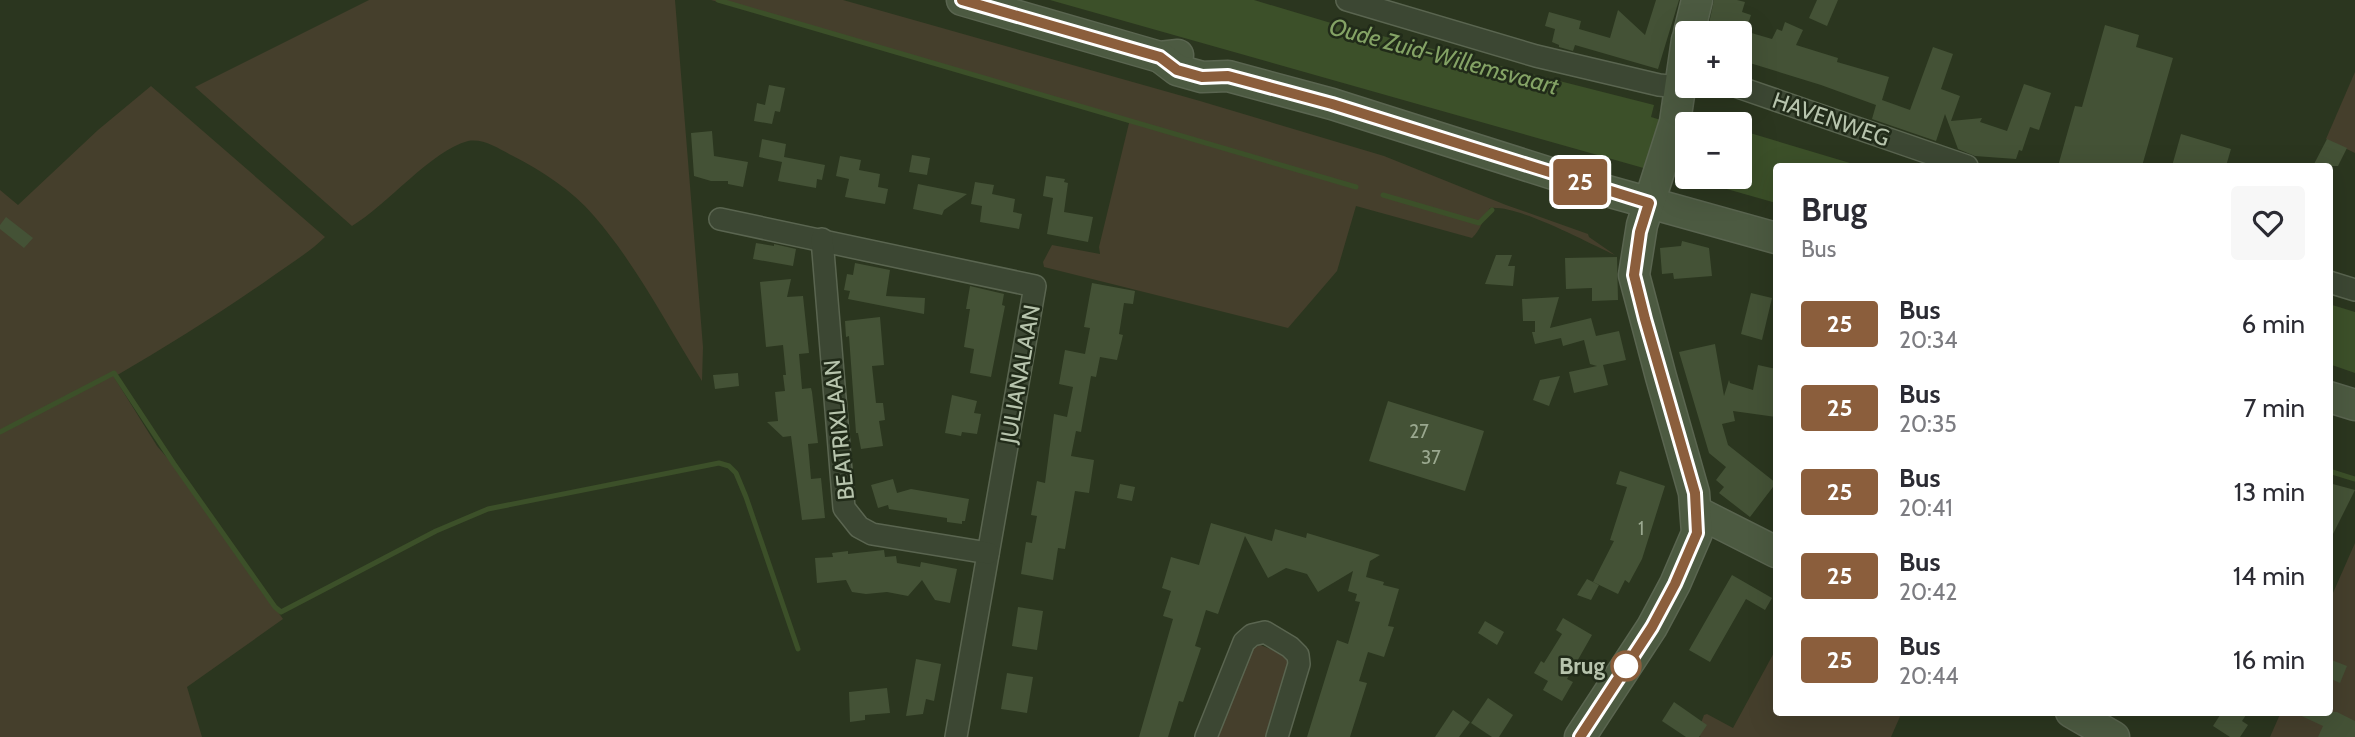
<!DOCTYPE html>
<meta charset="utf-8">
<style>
:root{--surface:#fff;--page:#f7f7f7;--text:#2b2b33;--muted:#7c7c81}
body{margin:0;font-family:Cabin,sans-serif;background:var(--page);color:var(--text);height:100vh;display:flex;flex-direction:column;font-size:26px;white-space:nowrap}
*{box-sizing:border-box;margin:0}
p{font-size:23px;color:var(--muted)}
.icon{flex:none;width:38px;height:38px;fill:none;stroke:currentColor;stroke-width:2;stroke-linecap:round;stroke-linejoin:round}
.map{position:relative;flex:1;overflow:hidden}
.side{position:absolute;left:1773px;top:163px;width:560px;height:553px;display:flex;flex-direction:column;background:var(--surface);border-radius:7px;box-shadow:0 7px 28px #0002}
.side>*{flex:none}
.badge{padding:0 14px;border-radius:5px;font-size:24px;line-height:46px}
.buttons{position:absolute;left:1675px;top:21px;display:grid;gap:14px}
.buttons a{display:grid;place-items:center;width:77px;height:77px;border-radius:7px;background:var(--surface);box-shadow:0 7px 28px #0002;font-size:35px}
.map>.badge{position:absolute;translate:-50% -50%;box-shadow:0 0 0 4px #fff}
.round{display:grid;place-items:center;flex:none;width:74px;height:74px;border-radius:7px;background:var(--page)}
.overview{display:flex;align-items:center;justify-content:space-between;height:119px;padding:0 28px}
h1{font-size:33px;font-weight:700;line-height:52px}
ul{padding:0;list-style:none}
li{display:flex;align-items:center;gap:21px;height:84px;padding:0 28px}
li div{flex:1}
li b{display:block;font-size:26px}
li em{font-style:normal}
li .badge{min-width:77px;font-weight:700;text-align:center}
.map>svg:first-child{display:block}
.green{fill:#453f2c}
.water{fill:#3c5029}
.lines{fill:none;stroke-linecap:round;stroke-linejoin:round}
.stream{stroke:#3c5029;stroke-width:5}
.building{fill:#445236}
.street-casing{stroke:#5a6550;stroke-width:24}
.secondary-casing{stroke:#5a6550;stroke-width:33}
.street{stroke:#3c4733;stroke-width:21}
.secondary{stroke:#4c5a41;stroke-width:30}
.line-casing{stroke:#fff;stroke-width:16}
.line{stroke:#8b5e3c;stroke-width:10}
.stop-dot{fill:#fff;stroke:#8b5e3c;stroke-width:3.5}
.labels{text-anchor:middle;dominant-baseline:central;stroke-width:5;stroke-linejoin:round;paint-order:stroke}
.number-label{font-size:19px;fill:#9aa88f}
.street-label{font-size:23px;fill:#b7c4ad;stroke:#212b19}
.stop-label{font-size:23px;font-weight:bold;fill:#b7c4ad;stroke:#212b19;text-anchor:end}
.water-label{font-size:24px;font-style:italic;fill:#84a365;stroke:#212b19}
</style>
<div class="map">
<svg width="2355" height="737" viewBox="0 0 2355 737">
<rect width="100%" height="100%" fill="#2b361f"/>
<g class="green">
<path d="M369,0H675L703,347L702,381C668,327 636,264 594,216C572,190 542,171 513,156C499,149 484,138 468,141C432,150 386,206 352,226L195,87Z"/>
<path d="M711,0H843L1200,101L1384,156L1506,205L1588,234L1589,237L1615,255C1586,242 1519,205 1490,208C1483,218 1481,230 1472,238L1356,206L1337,271L1288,328L1044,267L1043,262L1052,245L1100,254L1099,247L1130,119Z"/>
<polygon points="2355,72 2355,153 2326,139"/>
<path d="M151,86L325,237C310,252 291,263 273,276C222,312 169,345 114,377L157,446L176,468L283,619L187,687L202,737H0V190L18,205L98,130Z"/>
<polygon points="2355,543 2355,737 2270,737 2281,712 2329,712 2329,602"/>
<polygon points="1253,642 1287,656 1288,663 1265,737 1215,737"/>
<polygon points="1776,649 1776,712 1902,712 1891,737 1701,737 1697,734 1704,715 1707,714 1733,728"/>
</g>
<g class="water">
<polygon points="1050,0 1254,0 1331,23 1654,105 1651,117 1687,128 1687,177 1740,177 1740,130 1860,166 1776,166 1776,203 1688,178 1686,180"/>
<polygon points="2329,304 2355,312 2355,373 2329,364"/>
</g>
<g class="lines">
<g class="stream">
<polyline points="718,0 1356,187"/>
<polyline points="1383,195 1479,223 1492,210"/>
<polyline points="0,432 114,373 174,464 275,607 281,612 436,531 488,509 719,463 729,466 736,473 746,497 798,649"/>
<polyline points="2329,471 2355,479"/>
</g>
</g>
<g class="building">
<polygon points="1656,0 1679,0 1658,69 1575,45 1573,51 1559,47 1559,45 1552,42 1555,29 1545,26 1549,12 1581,21 1579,29 1610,38 1618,10 1645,35"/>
<polygon points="1714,0 1737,0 1745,2 1742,12 1751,15 1745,33 1707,33"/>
<polygon points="1817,0 1838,0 1827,26 1809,18"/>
<polygon points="1785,22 1803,30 1796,45 1838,58 1837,62 1889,77 1882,100 1910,110 1933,47 1953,54 1941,89 1960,96 1951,121 1982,118 1980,122 2007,131 2024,84 2051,93 2039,130 2030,127 2022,151 2019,150 2016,159 1975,156 1958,149 1945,114 1936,141 1872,119 1876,105 1821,85 1740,60 1748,32 1772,39 1777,29 1782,31"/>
<polygon points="2105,25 2139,35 2136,47 2173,58 2142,166 2058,166 2075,106 2082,107"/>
<polygon points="769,85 785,88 780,112 775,111 772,124 754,121 757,103 765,105"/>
<polygon points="712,131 714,156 748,162 743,187 728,184 728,181 711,181 694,176 691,133"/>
<polygon points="2181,134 2231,149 2226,166 2172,166"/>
<polygon points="762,139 786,144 784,157 825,165 822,180 817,179 816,188 778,181 782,162 759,157"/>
<polygon points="2327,139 2347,148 2338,166 2313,166"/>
<polygon points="912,155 930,158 927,175 909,172"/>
<polygon points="840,156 861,160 859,170 880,174 878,187 888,189 885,204 845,197 849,179 836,176"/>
<polygon points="1046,176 1065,179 1064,182 1068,183 1064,212 1093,217 1088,242 1047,234 1053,198 1043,196"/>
<polygon points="975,182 994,185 992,194 1015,199 1013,212 1022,214 1019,229 980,222 982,206 971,204"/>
<polygon points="918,184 967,194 944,210 942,215 913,209"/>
<polygon points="6,217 33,238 24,248 0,229 0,225"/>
<polygon points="1682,241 1709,248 1712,276 1674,279 1673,273 1662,274 1660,248 1681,246"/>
<polygon points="756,243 774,246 774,244 796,249 793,266 753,259"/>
<polygon points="1496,255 1512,255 1508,266 1515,266 1513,286 1485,284"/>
<polygon points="1617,257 1618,300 1592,301 1592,288 1566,289 1565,258"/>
<polygon points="855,263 890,270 886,296 925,298 924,314 848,299 850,291 844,290 847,274 853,275"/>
<polygon points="791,279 787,297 803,296 809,353 799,354 802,389 811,388 812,392 818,443 808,444 811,479 821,478 825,518 802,520 791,436 783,437 767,422 778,421 775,392 785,391 783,375 786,375 783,345 766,347 760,282"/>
<polygon points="1092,283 1135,291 1133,304 1124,303 1119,334 1123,335 1117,360 1100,357 1096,377 1091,376 1081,432 1076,431 1071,456 1094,460 1089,493 1075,491 1065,549 1058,548 1053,580 1021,574 1026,542 1032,543 1037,516 1031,515 1037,481 1045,483 1054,414 1067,417 1073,387 1059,384 1065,350 1085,354 1090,328 1084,327"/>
<polygon points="970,286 1004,294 1002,305 1005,306 991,377 970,373 974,349 964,347 970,309 966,309"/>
<polygon points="1751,293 1772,298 1762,340 1741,334"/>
<polygon points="1559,297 1550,328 1591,318 1596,336 1619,331 1626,360 1603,365 1608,385 1574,393 1569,372 1597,366 1590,364 1584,340 1563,346 1561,338 1535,344 1532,332 1535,332 1535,321 1523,321 1522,299"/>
<polygon points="880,317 884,365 872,366 876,403 883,403 885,420 879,421 883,446 861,449 858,433 856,433 849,336 846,337 845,321"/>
<polygon points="1715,344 1724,396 1729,380 1730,383 1753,390 1758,365 1776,369 1776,417 1733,411 1735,421 1722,424 1728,445 1776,483 1750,517 1719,493 1724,487 1716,480 1726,467 1709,453 1679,352"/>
<polygon points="738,373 739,386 715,389 713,375"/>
<polygon points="1560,376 1549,406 1533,400 1540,380"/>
<polygon points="952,395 977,401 974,413 981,414 977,434 962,432 961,436 945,433"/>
<polygon points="1388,401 1484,431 1465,491 1369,461"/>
<polygon points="1620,471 1665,486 1642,559 1629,583 1625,580 1618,594 1593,582 1614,541 1610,540 1627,487 1616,484"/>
<polygon points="893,479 897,493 911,489 969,499 965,521 962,521 962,524 947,522 947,518 889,509 888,505 878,508 871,485"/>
<polygon points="2329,483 2355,490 2329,542"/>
<polygon points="1120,484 1135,487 1132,501 1117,498"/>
<polygon points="1211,523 1272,541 1275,529 1306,538 1307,533 1380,555 1370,561 1366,577 1384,582 1383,585 1399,589 1388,626 1394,627 1384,657 1368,652 1359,681 1367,683 1350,737 1307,737 1337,640 1348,644 1360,602 1355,601 1357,594 1348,591 1353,571 1318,592 1307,574 1286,568 1268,578 1245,536 1218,614 1206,610 1195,646 1201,648 1183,702 1179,701 1168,737 1139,737 1173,619 1163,616 1171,591 1162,588 1171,557 1199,565"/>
<polygon points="884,550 885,557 896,556 897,563 920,567 921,562 957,569 950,603 935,600 922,580 908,596 887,592 866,594 852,592 846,580 817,583 815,558 833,557 832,553 848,551 848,554"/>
<polygon points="1732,575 1772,598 1765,610 1746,599 1710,662 1689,650"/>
<polygon points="1587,579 1599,585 1591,600 1577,595"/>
<polygon points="1018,607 1043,611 1037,650 1012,646"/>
<polygon points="1563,618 1592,635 1567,679 1573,682 1562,701 1543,690 1548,681 1534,673 1541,661 1544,663 1562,634 1556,630"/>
<polygon points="1485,621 1504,632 1497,645 1478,633"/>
<polygon points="916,659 941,664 934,701 926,699 923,714 906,716"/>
<polygon points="2329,659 2347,666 2340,683 2329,678"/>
<polygon points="1007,673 1033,677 1027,713 1001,709"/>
<polygon points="887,688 890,713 865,715 865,720 850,722 849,692"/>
<polygon points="1488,698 1513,715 1499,737 1492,737 1471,723"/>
<polygon points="1674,702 1707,725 1699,737 1686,737 1662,721"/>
<polygon points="1453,710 1470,722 1459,737 1435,737"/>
<polygon points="2222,712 2248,712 2242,721 2248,725 2240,737 2230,737 2213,726"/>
<polygon points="2293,712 2337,712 2355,721 2355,737 2318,737 2323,726"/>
</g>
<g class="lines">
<defs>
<g id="street">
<polyline points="1347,0 1536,56 1659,85 1669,86 1687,83"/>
<polyline points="1735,86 1967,166"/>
<polyline points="720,219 1035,286 956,737"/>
<polyline points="822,239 844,508 859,527 872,534 988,553"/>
<polyline points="2329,282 2355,290"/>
<polyline points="1206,737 1244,642 1252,635 1265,632 1290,647 1298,655 1299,664 1277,737"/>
</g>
<g id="secondary">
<polyline points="962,0 1160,57 1178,55"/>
<polyline points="1689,33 1697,0"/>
<polyline points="1160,57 1177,70 1202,77 1228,76 1332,104 1607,191 1776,238"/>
<polyline points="2329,397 2355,405"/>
<polyline points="1697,512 1776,552"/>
<polyline points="2071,712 2114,737"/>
<polyline points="1580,737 1652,627 1675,584 1697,533 1694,493 1661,377 1634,275 1642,225 1675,122 1687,40"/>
</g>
</defs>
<use href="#street" class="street-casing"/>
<use href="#secondary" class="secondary-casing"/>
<use href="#street" class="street"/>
<use href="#secondary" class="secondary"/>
</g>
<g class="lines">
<defs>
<polyline id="line" points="962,0 1160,57 1177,70 1202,77 1228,76 1332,104 1649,203 1640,232 1634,275 1645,319 1695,493 1697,533 1675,584 1652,627 1580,737"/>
</defs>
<use href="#line" class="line-casing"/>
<use href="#line" class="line"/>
</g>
<circle class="stop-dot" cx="1626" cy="666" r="14"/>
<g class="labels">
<g class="number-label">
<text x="1419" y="431">27</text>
<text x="1431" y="457">37</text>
<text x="1641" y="528">1</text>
</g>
<g class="street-label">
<text transform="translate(1831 119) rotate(19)">HAVENWEG</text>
<text transform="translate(1020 374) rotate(-80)">JULIANALAAN</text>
<text transform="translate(839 430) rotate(-96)">BEATRIXLAAN</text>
</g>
<g class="stop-label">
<text x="1605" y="666">Brug</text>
</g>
<g class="water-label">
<text transform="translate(1444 56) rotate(15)">Oude Zuid-Willemsvaart</text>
</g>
</g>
</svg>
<div class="buttons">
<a>+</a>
<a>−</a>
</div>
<b class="badge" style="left:1580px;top:182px;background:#8b5e3c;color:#fff">25</b>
<section class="side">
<div class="overview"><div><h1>Brug</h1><p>Bus</p></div><a class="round"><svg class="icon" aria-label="heart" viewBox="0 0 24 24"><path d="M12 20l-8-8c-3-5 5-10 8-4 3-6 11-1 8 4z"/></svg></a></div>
<ul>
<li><span class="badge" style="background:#8b5e3c;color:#fff">25</span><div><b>Bus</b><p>20:34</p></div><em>6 min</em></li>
<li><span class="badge" style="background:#8b5e3c;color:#fff">25</span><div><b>Bus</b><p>20:35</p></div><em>7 min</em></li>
<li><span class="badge" style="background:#8b5e3c;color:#fff">25</span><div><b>Bus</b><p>20:41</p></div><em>13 min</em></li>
<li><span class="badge" style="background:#8b5e3c;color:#fff">25</span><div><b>Bus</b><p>20:42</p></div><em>14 min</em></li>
<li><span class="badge" style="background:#8b5e3c;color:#fff">25</span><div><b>Bus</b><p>20:44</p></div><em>16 min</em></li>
</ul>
</section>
</div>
